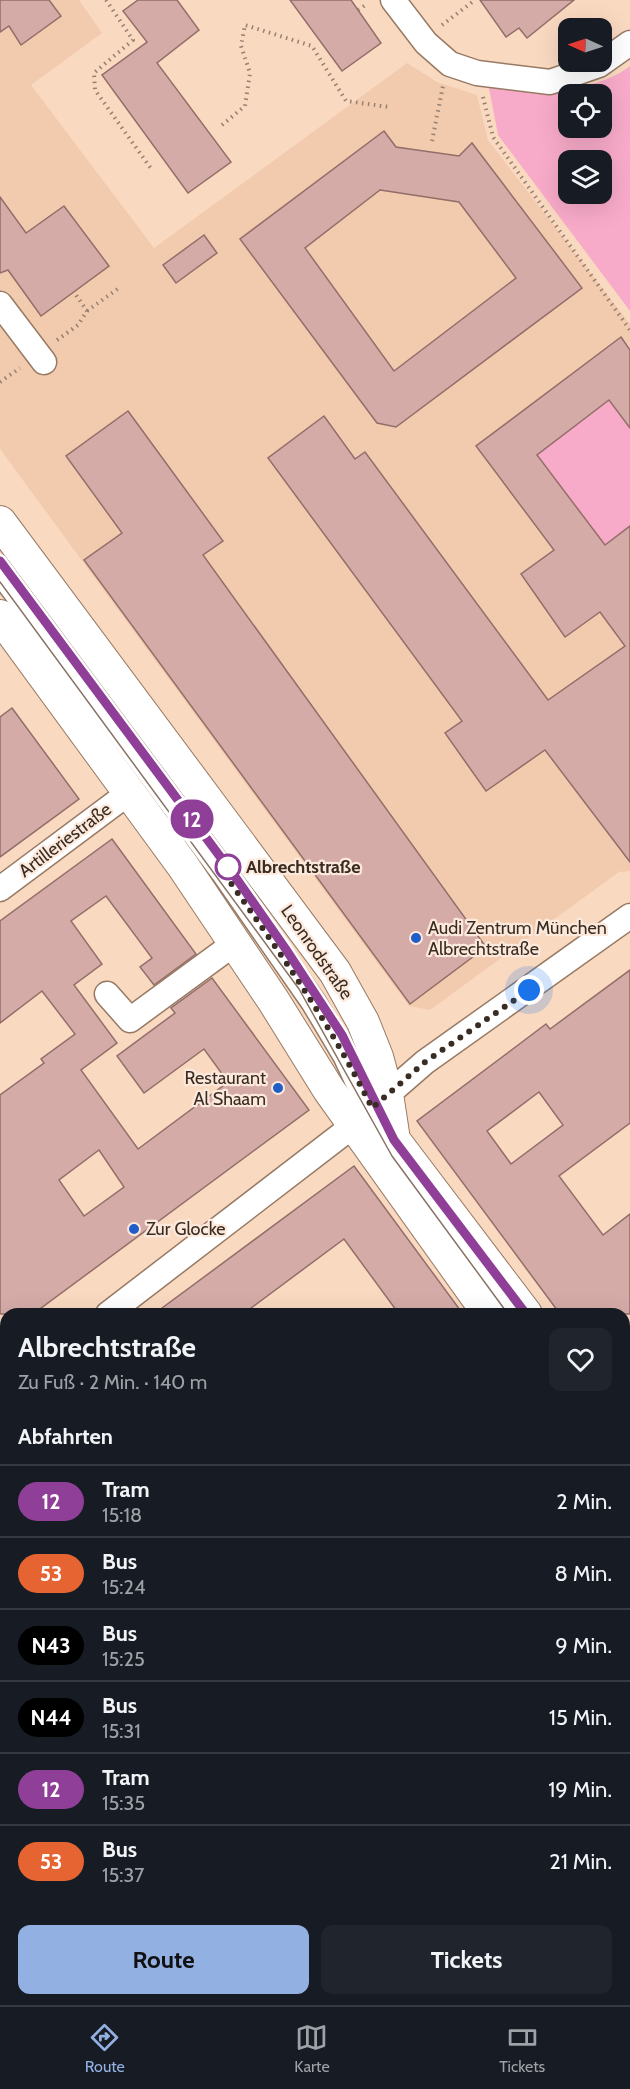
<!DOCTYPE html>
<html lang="de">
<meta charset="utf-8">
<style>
:root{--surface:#171b24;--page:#20242c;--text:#f1f3f6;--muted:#9ea1a6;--line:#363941;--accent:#92b0e2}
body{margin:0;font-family:Cabin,sans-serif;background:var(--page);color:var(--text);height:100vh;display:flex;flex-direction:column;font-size:22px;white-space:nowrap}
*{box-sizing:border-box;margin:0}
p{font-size:20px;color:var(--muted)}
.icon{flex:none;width:33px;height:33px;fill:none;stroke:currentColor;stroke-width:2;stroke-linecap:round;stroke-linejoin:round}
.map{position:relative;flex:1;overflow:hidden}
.drawer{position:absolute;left:0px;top:1308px;width:630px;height:698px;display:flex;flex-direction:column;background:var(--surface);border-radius:18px 18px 0 0;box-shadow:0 6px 24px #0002}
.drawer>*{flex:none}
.badge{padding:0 12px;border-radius:20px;font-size:21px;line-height:39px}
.needle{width:39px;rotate:273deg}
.buttons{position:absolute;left:558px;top:18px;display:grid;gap:12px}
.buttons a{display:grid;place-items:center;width:54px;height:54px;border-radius:12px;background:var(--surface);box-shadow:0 6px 24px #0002;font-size:30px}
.you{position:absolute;width:30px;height:30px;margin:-15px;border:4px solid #fff;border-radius:50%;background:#1a73e8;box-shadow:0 0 0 9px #1a73e833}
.map>.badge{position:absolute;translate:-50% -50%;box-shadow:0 0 0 3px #fff}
h2{padding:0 18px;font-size:22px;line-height:54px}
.round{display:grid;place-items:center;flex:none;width:63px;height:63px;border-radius:12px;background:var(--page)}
.headline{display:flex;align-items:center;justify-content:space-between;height:102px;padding:0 18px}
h1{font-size:28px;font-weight:700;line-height:45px}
.primary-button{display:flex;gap:12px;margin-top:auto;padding:12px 18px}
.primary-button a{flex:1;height:69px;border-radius:12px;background:var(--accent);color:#111;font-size:24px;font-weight:700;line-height:69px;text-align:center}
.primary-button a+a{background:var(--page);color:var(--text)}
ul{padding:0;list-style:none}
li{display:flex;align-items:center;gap:18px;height:72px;padding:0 18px;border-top:2px solid var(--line)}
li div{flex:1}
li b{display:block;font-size:22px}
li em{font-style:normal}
li .badge{min-width:66px;font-weight:700;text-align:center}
.tabs{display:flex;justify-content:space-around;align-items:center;height:84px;border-top:2px solid var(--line);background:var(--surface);font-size:16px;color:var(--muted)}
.tabs a{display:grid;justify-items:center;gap:3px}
.tabs .selected{color:var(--accent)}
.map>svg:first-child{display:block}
.built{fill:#f2cbaf}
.green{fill:#f8abc9;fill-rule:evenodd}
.building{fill:#d4aba7;stroke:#936e69;stroke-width:1.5;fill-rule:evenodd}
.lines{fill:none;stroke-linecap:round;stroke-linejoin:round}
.highway-tunnel{stroke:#d3b6a1;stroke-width:33;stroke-dasharray:33 16;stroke-linecap:butt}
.minor-casing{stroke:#977a64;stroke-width:27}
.major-casing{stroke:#977a64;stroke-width:34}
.highway-casing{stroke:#977a64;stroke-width:36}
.path{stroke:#978070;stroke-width:4;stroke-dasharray:1.5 4.5;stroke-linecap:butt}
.minor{stroke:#fff;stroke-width:24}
.major{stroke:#fff;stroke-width:32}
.highway{stroke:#fff;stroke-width:33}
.tram{stroke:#887364;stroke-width:1.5}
.line-casing{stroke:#fff;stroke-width:14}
.line{stroke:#903f98;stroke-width:9}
.walk{stroke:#392c23;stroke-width:6;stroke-dasharray:0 10.8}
.stop-dot{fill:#fff;stroke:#903f98;stroke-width:3}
.poi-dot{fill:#1f5dc9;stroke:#fde9db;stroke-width:2}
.labels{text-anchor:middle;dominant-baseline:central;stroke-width:4.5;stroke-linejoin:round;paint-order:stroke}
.street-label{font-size:18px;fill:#392c23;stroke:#fde9db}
.stop-label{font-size:18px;font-weight:bold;fill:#392c23;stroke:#fde9db;text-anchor:start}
.poi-label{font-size:18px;fill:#392c23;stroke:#fde9db;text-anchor:start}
</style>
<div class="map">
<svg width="630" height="2005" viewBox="0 0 630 2005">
<rect width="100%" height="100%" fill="#fad9c1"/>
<polygon class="built" points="0,0 79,0 102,33 31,85 154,248 407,63 437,82 477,95 488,140 630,324 630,871 619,872 430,1010 409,1006 0,449"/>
<g class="green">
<path d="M630,66V311L498,135L489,88C536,89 591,96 630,66ZM568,94H602V128H568ZM568,160H602V194H568Z"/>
<polygon points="609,400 630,428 630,526 605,545 537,455"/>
<polygon points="0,538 221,837 215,842 0,551"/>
</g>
<g class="building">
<polygon points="0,0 49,0 61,16 21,45 9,26 0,32"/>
<polygon points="138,0 177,0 199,30 157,63 231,162 188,193 102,75 147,42 123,11"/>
<polygon points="290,0 351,0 381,43 342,71"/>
<polygon points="480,0 574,0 527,38 519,28 506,37"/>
<path d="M384,131L396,147L459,156L472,143L582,288L396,427L377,423L240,239ZM380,190L459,202L516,278L394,371L305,248Z"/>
<polygon points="0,197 26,233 64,206 109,266 41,316 8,270 0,273"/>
<polygon points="204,235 217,253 176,283 163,265"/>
<polygon points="621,337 630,350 630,428 609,400 537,455 605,545 630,526 630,862 545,750 486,791 445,733 462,721 268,458 324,416 355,459 365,452 548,700 625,646 600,612 565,637 521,574 554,550 476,446"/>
<polygon points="128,411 223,541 203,555 486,947 410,1004 84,560 122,533 66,456"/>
<polygon points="12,708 79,799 0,857 0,717"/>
<path d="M112,839L196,954L154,985L140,967L152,958L106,896L71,921L102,964L74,985L117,1043L81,1070L138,1149L228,1082L204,1049L144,1093L117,1056L175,1013L171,1008L212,978L309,1110L33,1314H0V1095L44,1063L41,1059L75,1034L42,991L0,1023V921ZM99,1150L124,1187L84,1216L59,1180Z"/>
<path d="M630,970V1123L559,1176L603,1235L630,1214V1314H560L417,1121L546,1024L550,1029ZM539,1092L563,1125L511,1164L487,1131Z"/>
<polygon points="354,1166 463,1314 399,1314 344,1239 243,1314 154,1314"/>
</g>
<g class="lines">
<polyline class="highway-tunnel" points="624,1814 630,1815"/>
<defs>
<g id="minor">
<polyline points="393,0 426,43 450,64 477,73 550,82 599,65 630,43"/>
<polyline points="0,304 44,362"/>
<polyline points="0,571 223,872 314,1003 345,1055 385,1141"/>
<polyline points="0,889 130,792"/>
<polyline points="107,994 130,1020 235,943"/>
<polyline points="108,1314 341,1135 425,1062 630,916"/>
<polyline points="624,1367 630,1363"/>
<polyline points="0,1393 6,1388"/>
<polyline points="624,1472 630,1480"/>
<polyline points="624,1651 630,1646"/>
<polyline points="105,2000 107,2005"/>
</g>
<g id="major">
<polyline points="0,522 335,972 363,1022 377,1057 387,1094 394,1140 526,1314"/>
<polyline points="0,616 183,866 273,1000 329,1090 489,1314"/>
<polyline points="624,1446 630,1454"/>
<polyline points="624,1499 630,1507"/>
<polyline points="0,1718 6,1718"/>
<polyline points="624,1791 630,1799"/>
<polyline points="0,1828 6,1829"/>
<polyline points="624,1870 630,1863"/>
</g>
<g id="highway">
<polyline points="0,1757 6,1757"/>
<polyline points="0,1788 6,1789"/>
</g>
</defs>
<use href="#minor" class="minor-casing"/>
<use href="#major" class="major-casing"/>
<use href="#highway" class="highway-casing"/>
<g class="path">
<polyline points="106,0 133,40 94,73 95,90 152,170"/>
<polyline points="358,10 367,4"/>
<polyline points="442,25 475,0"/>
<polyline points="483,97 493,137 630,330"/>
<polyline points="222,125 245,106 250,73 241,46 245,25 312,46 346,101 389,107"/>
<polyline points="432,141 443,86"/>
<polyline points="87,311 119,288"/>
<polyline points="57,340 78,325 87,311 76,295"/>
<polyline points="0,382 20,368"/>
<polyline points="0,1636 6,1629"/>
<polyline points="0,1896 4,1858"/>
</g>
<use href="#minor" class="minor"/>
<use href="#major" class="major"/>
<use href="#highway" class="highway"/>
<g class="tram">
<polyline points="0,561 236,878 309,983 342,1035 394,1140 526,1314"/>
<polyline points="0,582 299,989 392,1156 508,1314"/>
<polyline points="624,1448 630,1457"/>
<polyline points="624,1472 630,1480"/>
</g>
</g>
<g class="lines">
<defs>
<polyline id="line" points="0,561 236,878 285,948 342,1035 394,1140 526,1314"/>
</defs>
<use href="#line" class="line-casing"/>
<use href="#line" class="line"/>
<path class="walk" d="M228,867L223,872C278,950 329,1021 372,1108L425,1062L529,990"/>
</g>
<circle class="stop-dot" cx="228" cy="867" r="12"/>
<g class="poi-dot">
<circle cx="416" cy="938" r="6"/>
<circle cx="278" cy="1088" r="6"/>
<circle cx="134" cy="1229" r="6"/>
</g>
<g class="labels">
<g class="street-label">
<text transform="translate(65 840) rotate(-37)">Artilleriestraße</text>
<text transform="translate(317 952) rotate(55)">Leonrodstraße</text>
</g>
<g class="stop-label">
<text x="246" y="867">Albrechtstraße</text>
</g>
<g class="poi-label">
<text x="428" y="928">Audi Zentrum München<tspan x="428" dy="21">Albrechtstraße</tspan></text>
<text x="266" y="1078" text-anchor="end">Restaurant<tspan x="266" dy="21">Al Shaam</tspan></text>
<text x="146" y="1229">Zur Glocke</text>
</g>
</g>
</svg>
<div class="buttons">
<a><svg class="needle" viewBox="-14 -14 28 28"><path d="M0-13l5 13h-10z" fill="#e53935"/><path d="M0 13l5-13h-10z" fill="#9ea1a6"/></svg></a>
<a><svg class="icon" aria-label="locate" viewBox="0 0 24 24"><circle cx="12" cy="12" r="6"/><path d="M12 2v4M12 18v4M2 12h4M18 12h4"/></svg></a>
<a><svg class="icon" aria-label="layers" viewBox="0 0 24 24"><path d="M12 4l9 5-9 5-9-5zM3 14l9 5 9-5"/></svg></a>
</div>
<div class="you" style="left:529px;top:990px"></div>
<b class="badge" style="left:192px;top:819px;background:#903f98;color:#fff">12</b>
<section class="drawer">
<div class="headline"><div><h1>Albrechtstraße</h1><p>Zu Fuß · 2 Min. · 140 m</p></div><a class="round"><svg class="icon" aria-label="heart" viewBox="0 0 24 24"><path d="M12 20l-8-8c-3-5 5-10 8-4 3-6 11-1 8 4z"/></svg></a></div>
<h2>Abfahrten</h2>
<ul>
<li><span class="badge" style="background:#903f98;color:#fff">12</span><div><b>Tram</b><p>15:18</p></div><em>2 Min.</em></li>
<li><span class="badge" style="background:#e66432;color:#fff">53</span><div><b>Bus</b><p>15:24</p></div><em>8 Min.</em></li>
<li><span class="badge" style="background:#000;color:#fff">N43</span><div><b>Bus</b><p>15:25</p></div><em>9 Min.</em></li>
<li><span class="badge" style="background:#000;color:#fff">N44</span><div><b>Bus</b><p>15:31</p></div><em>15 Min.</em></li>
<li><span class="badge" style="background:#903f98;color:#fff">12</span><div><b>Tram</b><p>15:35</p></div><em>19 Min.</em></li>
<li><span class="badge" style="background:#e66432;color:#fff">53</span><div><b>Bus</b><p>15:37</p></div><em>21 Min.</em></li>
</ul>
<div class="primary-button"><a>Route</a><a>Tickets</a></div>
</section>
</div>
<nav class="tabs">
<a class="selected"><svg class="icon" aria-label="directions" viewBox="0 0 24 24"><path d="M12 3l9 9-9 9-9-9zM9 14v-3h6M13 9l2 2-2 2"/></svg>Route</a>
<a><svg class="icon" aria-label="map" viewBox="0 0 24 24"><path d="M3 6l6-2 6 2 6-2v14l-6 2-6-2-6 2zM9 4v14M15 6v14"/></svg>Karte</a>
<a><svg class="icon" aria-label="tickets" viewBox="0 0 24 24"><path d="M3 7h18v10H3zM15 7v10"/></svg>Tickets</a>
</nav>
